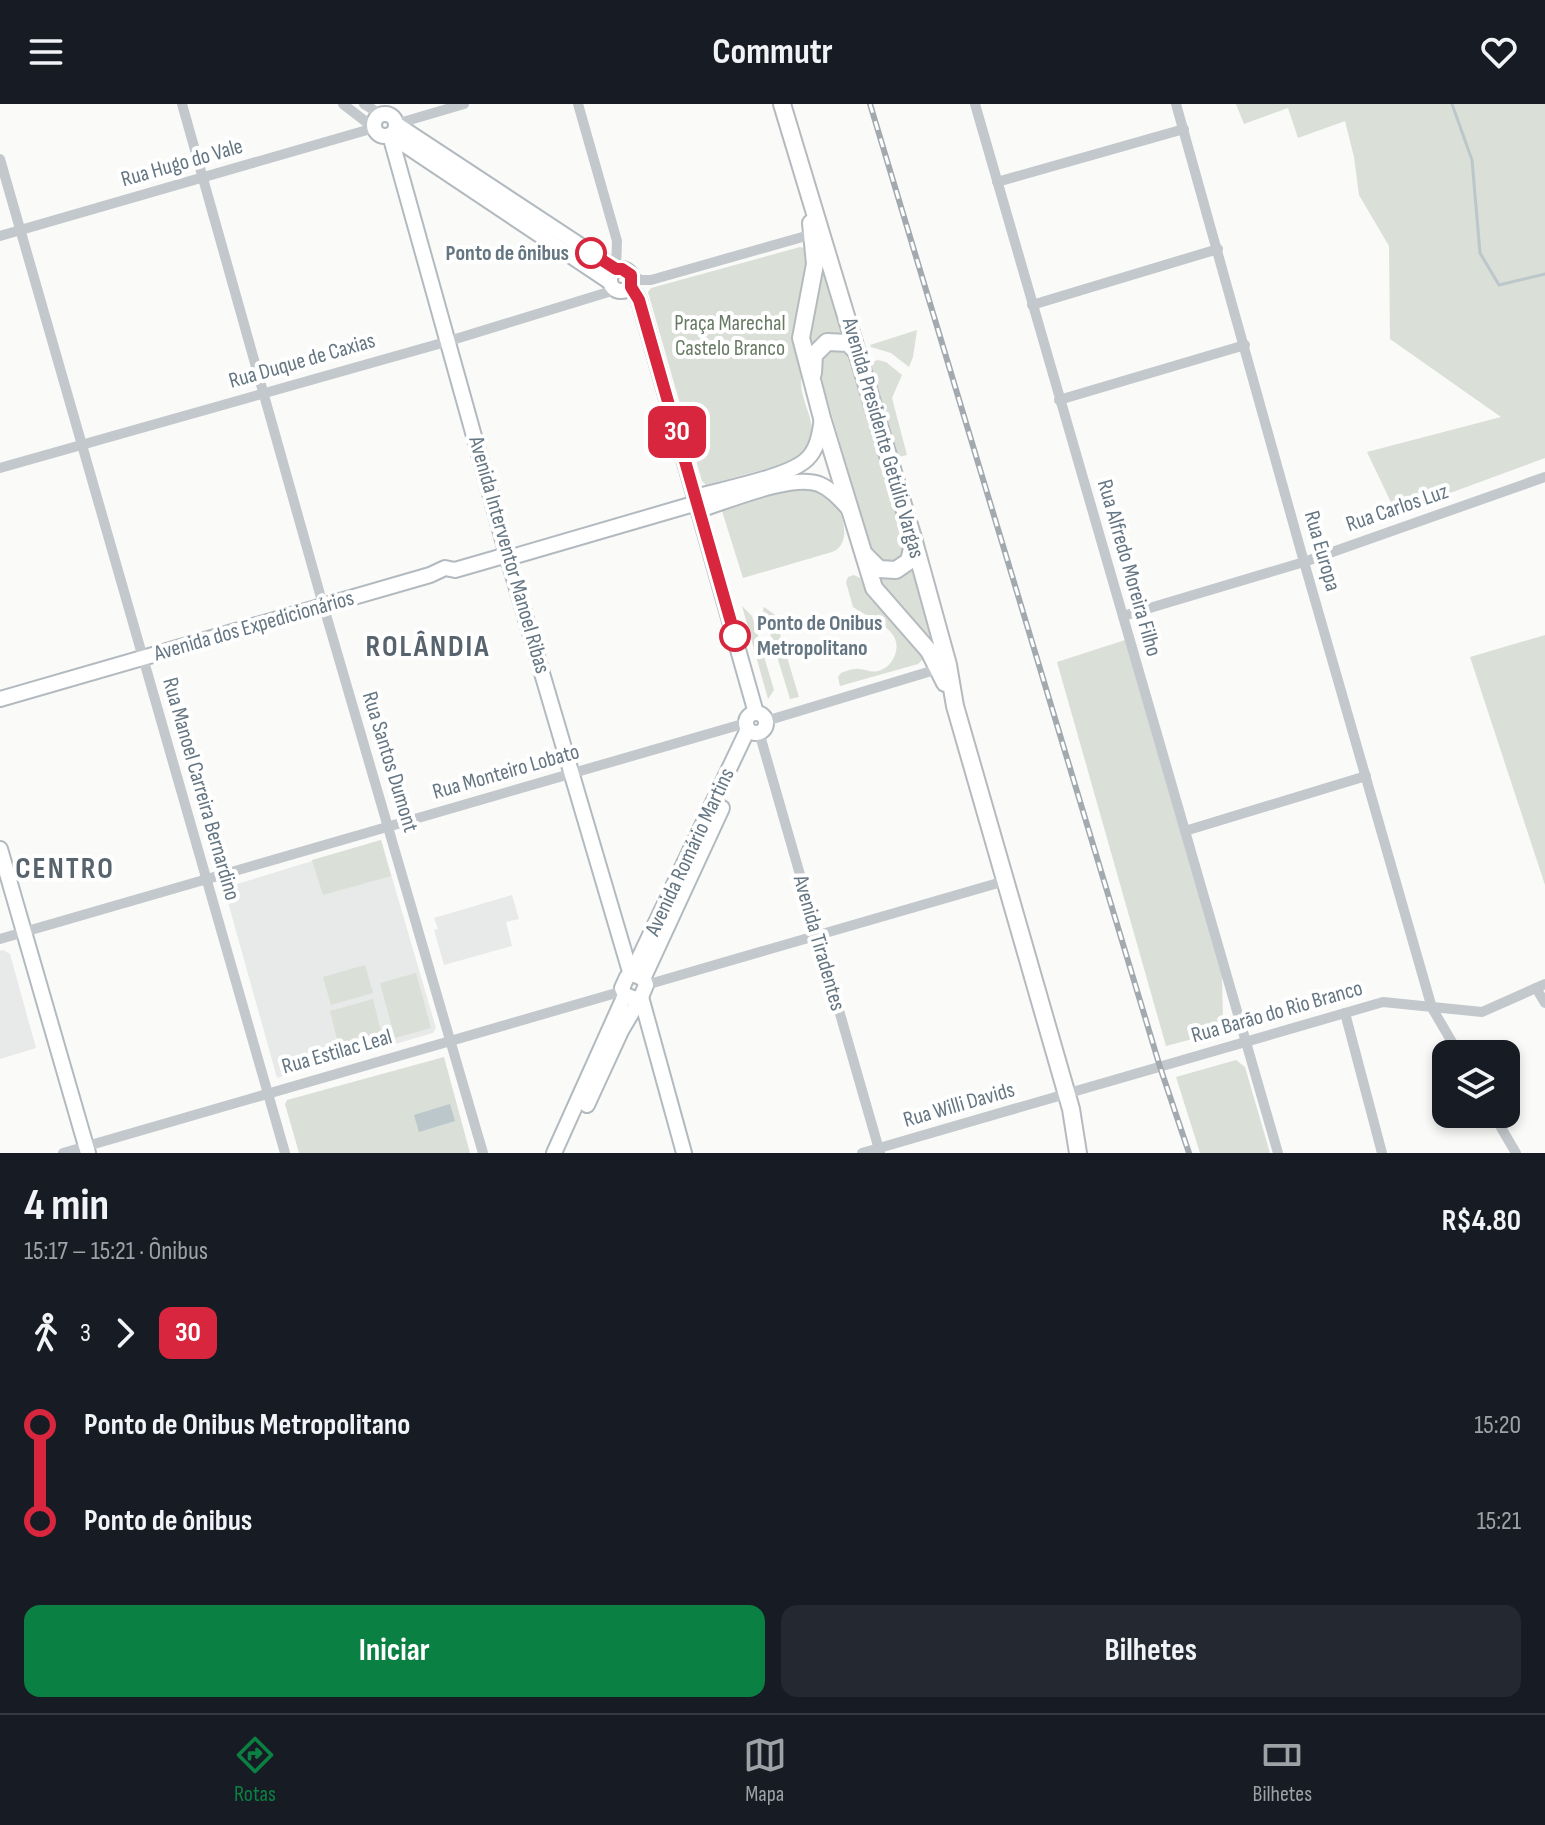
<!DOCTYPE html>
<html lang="pt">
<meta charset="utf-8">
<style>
:root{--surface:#171b24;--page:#242831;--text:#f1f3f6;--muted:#9ea1a6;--line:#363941;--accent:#0b8043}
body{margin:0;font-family:"Sofia Sans Condensed",sans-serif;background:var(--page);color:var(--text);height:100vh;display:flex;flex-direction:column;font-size:30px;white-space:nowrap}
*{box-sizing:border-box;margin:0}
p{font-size:26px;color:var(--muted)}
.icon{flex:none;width:44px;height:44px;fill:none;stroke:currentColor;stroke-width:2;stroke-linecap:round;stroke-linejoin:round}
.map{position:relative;height:1049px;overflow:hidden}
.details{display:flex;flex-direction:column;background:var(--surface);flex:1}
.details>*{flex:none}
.badge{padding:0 16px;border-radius:12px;font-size:28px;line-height:52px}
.fabs{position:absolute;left:1432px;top:936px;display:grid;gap:16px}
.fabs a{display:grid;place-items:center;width:88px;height:88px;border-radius:16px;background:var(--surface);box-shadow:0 4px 12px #0003;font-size:40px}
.map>.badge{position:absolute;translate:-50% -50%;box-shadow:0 0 0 4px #fff}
.legs{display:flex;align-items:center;gap:12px;height:88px;padding:0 24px;font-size:26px}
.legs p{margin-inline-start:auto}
.head{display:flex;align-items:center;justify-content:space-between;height:136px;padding:0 24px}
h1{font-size:44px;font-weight:700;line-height:60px}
.action{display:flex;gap:16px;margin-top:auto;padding:16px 24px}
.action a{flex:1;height:92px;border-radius:16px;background:var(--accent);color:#fff;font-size:32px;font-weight:700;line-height:92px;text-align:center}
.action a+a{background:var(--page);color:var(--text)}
ul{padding:0 24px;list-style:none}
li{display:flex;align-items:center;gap:28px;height:96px;font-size:30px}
li i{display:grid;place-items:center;width:12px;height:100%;margin:0 10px;background:currentColor}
li i::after{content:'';width:20px;height:20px;margin:-10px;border:6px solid;border-radius:50%;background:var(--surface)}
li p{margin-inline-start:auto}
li:first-child i{background:linear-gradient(#0000 50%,currentColor 0)}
li:last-child i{background:linear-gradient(currentColor 50%,#0000 0)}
header{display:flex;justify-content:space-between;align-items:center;height:104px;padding:0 24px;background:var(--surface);font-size:36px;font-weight:700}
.dock{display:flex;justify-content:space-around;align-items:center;height:112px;border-top:2px solid var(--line);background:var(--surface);font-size:22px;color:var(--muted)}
.dock a{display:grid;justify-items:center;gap:4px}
.dock .current{color:var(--accent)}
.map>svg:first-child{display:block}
.built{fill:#e8e9e9}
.green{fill:#dadfd7}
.water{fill:#bbc7cb}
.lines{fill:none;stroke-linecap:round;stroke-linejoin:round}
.stream{stroke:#bbc7cb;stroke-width:3}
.secondary-casing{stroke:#b3babf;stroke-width:18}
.primary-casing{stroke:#b5babe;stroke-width:20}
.street{stroke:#c3c8cc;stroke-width:10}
.secondary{stroke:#fff;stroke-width:14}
.primary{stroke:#fff;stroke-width:16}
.rail-casing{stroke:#a2aab0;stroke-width:6}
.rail{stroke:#fff;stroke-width:3;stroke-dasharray:9;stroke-linecap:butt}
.line-1-casing{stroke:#fff;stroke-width:18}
.line-1{stroke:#d7263d;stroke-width:12}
.stop-1-dot{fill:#fff;stroke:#d7263d;stroke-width:4}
.labels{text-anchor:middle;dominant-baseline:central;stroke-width:8;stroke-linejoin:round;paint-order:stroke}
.street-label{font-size:22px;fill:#657683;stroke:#fff}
.stop-label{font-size:22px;font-weight:bold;fill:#657683;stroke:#fff;text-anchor:end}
.park-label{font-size:22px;fill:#687a64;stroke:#fff}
.district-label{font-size:30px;font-weight:bold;letter-spacing:2px;fill:#57646e;stroke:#fff}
</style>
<header><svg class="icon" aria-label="menu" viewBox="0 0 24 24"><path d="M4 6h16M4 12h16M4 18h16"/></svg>Commutr<svg class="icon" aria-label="heart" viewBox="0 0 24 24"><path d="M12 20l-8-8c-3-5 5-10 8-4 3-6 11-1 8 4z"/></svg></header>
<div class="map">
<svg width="1545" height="1049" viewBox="0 0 1545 1049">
<rect width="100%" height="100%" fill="#fafaf8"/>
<g class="built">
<polygon points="381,736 436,924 433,929 277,974 224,784"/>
<polygon points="512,791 519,815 506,818 512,842 444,861 434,826 438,825 434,814"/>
<polygon points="3,846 10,850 36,944 0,955 0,847"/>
</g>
<g class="green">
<polygon points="1236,0 1545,0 1545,354 1396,409 1367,348 1501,313 1390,235 1389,142 1359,91 1354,53 1345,17 1298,34 1288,4 1244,20"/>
<path d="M800,143L808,145L802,267C794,304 835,327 792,358L706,381L702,377L648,188L651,184Z"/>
<polygon points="824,153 844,230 825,231 809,244 808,232"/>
<polygon points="917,226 913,253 909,263 891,249 871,243 870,241"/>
<path d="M839,243L848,248L905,442L906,447L900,456L887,460L874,453L818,264C820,250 826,246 839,243Z"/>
<polygon points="878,256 886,258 902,271 892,294 907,351 899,353 871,262 871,258"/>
<path d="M798,383L817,384C823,389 833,395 837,402C845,416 850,441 832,448L743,474L722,407Z"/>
<path d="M913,462L935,542L876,476C890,471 903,479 913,462Z"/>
<path d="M854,471L860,474L868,492L924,554L918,560L840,582L838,573L841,569C847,567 853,564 859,565C866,565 870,569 878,567C886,565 892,559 895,551C905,525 868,514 853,503L846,478L848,473Z"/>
<polygon points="742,502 752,512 774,586 768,595"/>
<polygon points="764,503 774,510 799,593 790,595 763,506"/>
<polygon points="1545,531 1545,781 1470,553"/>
<polygon points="1125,536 1222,872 1223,919 1219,928 1166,942 1057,558"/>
<polygon points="381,736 391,772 323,791 312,756"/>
<polygon points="365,861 373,889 331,901 323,873"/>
<polygon points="416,869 431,924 395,934 380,879"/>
<polygon points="373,895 384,939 341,951 330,907"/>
<polygon points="444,953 470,1049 299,1049 285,1000 287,996"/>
<polygon points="1236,956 1245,963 1270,1049 1200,1049 1176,973"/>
</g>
<polygon class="water" points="450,1000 455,1017 419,1028 414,1011"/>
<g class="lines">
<polyline class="stream" points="1452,0 1472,56 1480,149 1499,181 1545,170"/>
<defs>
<g id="secondary">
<circle cx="385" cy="21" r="11"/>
<polyline points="396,20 616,165"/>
<polyline points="390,31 508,454 631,871"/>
<polyline points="390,31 610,178"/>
<circle cx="621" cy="176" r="11"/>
<polyline points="631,183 639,196 756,609"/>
<path d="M695,393C722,385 789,373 807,355C818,345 820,328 822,314"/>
<path d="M699,406C728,397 791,370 819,380C831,385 840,395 848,404"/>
<polyline points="508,454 697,399"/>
<polyline points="0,595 430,471 445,464 455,466 507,451"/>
<circle cx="756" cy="619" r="10"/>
<polyline points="0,745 88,1049"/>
<polyline points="631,871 748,625"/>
<polyline points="643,875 722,704"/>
<polyline points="641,893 684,1049"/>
<polyline points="587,1001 621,927 641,893"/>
<polyline points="554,1049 625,891 622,884 627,873 633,870 644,875 646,881 641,893 636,895 625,891"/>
</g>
<g id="primary">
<polyline points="782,0 913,434 948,561 955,602 1071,1005 1078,1049"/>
<polyline points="811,119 815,160 801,234 822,314 874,484 929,547 945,579"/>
<polyline points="813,269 814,251 827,238 848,239 858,249"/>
<polyline points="864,450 879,465 896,466 909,457 913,440"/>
</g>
</defs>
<use href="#secondary" class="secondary-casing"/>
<use href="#primary" class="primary-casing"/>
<g class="street">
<polyline points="182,0 320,490 483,1049"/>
<polyline points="343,0 374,24"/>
<polyline points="364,0 380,10"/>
<polyline points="578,0 617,137 616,165"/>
<polyline points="975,0 1278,1049"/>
<polyline points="1176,0 1304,458 1432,904 1459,950"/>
<polyline points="396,20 464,0"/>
<polyline points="0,55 285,1049"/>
<polyline points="997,78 1184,25"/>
<polyline points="0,132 374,24"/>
<polyline points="631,171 641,176 651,176 813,130"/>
<polyline points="1032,201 1218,145"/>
<polyline points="1059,296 1245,241"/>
<polyline points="0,364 449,237 615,186"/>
<polyline points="1123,512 1304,458 1545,373"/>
<polyline points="766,617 938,565"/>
<polyline points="759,628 880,1049"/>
<polyline points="1185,727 1366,672"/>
<polyline points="0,835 746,619"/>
<polyline points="646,881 1005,777"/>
<polyline points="1536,884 1545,899"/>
<polyline points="1345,909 1382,1049"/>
<polyline points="1493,1010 1516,1049"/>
<polyline points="63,1049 623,887"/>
<polyline points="862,1049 1383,898 1482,908 1545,880"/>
</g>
<use href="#secondary" class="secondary"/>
<use href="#primary" class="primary"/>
<defs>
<polyline id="rail" points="870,0 1160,963 1189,1049"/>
</defs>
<use href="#rail" class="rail-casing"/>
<use href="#rail" class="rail"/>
</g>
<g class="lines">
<defs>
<polyline id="line-1" points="591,149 616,165 622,165 631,171 631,183 639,196 735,532"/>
</defs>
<use href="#line-1" class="line-1-casing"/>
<use href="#line-1" class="line-1"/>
</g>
<g class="stop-1-dot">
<circle cx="591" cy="149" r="14"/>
<circle cx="735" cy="532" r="14"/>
</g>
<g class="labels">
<g class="street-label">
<text transform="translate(182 59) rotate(-16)">Rua Hugo do Vale</text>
<text transform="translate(302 257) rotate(-16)">Rua Duque de Caxias</text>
<text transform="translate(883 334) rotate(74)">Avenida Presidente Getúlio Vargas</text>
<text transform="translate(1397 404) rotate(-19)">Rua Carlos Luz</text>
<text transform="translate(1322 447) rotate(74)">Rua Europa</text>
<text transform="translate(509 451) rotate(74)">Avenida Interventor Manoel Ribas</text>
<text transform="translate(1129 464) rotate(74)">Rua Alfredo Moreira Filho</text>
<text transform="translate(254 522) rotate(-16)">Avenida dos Expedicionários</text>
<text transform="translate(390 658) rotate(73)">Rua Santos Dumont</text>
<text transform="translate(506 668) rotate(-16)">Rua Monteiro Lobato</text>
<text transform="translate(201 685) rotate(74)">Rua Manoel Carreira Bernardino</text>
<text transform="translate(690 748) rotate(-65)">Avenida Romário Martins</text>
<text transform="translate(819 839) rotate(74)">Avenida Tiradentes</text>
<text transform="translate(1277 908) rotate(-16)">Rua Barão do Rio Branco</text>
<text transform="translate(337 948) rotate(-16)">Rua Estilac Leal</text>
<text transform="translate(959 1001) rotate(-16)">Rua Willi Davids</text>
</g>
<g class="stop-label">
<text x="569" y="149">Ponto de ônibus</text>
<text x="757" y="519" text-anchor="start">Ponto de Onibus<tspan x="757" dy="25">Metropolitano</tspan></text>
</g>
<g class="park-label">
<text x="730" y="219">Praça Marechal<tspan x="730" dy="25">Castelo Branco</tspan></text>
</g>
<g class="district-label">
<text x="428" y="543">ROLÂNDIA</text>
<text x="65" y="765">CENTRO</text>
</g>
</g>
</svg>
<div class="fabs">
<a><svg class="icon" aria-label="layers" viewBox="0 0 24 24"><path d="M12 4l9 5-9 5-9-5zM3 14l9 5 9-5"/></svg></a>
</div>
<b class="badge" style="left:677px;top:328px;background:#d7263d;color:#fff">30</b>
</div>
<section class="details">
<div class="head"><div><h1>4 min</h1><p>15:17 – 15:21 · Ônibus</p></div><b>R$4.80</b></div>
<div class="legs"><svg class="icon" aria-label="walk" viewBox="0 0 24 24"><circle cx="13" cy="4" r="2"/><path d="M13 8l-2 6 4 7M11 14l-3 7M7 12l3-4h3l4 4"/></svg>3<svg class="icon" aria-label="forward" viewBox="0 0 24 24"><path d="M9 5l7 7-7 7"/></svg><b class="badge" style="background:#d7263d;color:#fff">30</b></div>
<ul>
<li><i style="color:#d7263d"></i><b>Ponto de Onibus Metropolitano</b><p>15:20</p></li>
<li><i style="color:#d7263d"></i><b>Ponto de ônibus</b><p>15:21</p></li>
</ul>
<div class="action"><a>Iniciar</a><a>Bilhetes</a></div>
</section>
<nav class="dock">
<a class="current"><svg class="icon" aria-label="directions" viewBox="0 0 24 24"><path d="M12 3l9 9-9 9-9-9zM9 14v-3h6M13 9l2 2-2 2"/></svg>Rotas</a>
<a><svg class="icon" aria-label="map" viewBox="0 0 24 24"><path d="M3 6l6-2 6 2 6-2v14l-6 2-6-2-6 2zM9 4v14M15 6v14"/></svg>Mapa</a>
<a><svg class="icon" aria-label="tickets" viewBox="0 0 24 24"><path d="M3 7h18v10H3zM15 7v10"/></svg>Bilhetes</a>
</nav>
